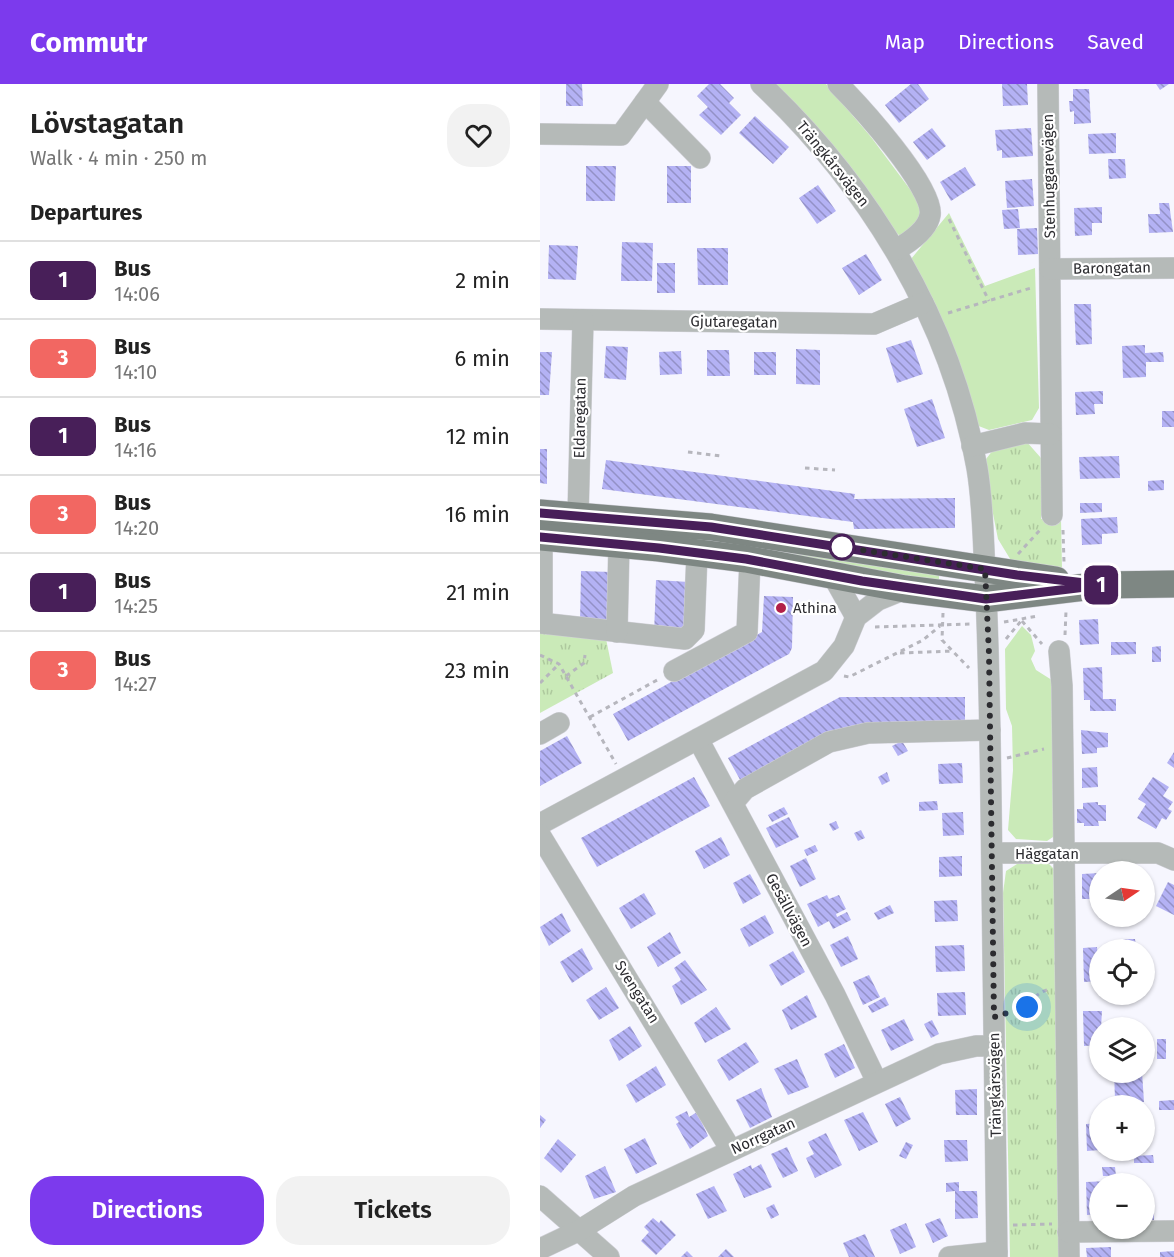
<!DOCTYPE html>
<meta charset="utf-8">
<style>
:root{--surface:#fff;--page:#f2f2f2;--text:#222;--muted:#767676;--line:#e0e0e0;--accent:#7c3aed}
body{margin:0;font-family:"Fira Sans",sans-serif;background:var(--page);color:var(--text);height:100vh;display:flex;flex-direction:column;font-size:22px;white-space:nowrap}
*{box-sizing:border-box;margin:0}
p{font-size:20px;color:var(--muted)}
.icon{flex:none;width:33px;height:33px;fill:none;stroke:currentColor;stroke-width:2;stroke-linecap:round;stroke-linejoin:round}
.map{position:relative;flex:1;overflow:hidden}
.side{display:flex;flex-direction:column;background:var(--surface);width:540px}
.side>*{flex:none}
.badge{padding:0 12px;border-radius:9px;font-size:21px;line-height:39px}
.needle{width:39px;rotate:77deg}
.buttons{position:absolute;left:549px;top:777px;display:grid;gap:12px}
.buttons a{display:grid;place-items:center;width:66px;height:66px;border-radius:50%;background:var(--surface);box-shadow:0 2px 4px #0004;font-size:30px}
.you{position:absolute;width:30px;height:30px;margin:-15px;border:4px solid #fff;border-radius:50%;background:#1a73e8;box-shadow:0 0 0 9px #1a73e833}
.map>.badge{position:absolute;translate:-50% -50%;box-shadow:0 0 0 3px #fff}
h2{padding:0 30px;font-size:22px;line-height:54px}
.round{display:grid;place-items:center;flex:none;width:63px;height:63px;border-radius:24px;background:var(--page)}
.overview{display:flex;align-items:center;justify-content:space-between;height:102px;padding:0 30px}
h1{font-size:28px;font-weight:600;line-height:45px}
.action{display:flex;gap:12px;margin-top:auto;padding:12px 30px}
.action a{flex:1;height:69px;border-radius:24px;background:var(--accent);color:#fff;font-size:24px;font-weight:600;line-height:69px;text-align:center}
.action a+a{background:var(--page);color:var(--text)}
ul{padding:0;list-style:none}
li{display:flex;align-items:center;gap:18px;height:78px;padding:0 30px;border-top:2px solid var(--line)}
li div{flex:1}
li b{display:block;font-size:22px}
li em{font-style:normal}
li .badge{min-width:66px;font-weight:700;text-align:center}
header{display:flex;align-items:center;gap:36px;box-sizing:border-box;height:84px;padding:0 30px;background:var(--accent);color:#fff}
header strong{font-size:28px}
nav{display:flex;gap:33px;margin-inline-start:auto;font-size:21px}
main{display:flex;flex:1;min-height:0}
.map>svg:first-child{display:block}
.grass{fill:#caeab8}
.park{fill:url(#park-tufts)}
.building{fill:url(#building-back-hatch)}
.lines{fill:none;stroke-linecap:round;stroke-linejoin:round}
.minor-casing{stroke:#d2d2d9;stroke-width:22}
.major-casing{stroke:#d2d2d9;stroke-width:28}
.path{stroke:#b6b6bd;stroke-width:3;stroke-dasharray:4.5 4.5;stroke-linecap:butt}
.minor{stroke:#b5bab8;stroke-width:21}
.major{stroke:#7e8783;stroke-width:27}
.line-casing{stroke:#fff;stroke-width:14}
.line{stroke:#481f59;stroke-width:9}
.walk{stroke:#2c2c30;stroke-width:6;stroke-dasharray:0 10.8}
.stop-dot{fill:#fff;stroke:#481f59;stroke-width:3}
.poi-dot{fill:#b22049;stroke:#fff;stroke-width:2}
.labels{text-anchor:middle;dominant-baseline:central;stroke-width:4.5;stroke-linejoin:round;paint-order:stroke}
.street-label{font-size:15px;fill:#2c2c30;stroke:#fff}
.poi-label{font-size:15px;fill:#2c2c30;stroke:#fff;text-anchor:start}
</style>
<header>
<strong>Commutr</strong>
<nav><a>Map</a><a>Directions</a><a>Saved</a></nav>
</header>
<main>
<section class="side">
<div class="overview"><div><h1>Lövstagatan</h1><p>Walk · 4 min · 250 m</p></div><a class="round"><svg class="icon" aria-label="heart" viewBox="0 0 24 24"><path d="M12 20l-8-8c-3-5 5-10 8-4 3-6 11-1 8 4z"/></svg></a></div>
<h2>Departures</h2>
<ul>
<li><span class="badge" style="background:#481f59;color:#fff">1</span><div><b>Bus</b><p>14:06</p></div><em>2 min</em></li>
<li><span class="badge" style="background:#f26762;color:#fff">3</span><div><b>Bus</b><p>14:10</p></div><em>6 min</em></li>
<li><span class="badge" style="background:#481f59;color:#fff">1</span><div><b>Bus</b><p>14:16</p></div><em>12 min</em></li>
<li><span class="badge" style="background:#f26762;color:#fff">3</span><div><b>Bus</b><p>14:20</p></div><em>16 min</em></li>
<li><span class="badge" style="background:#481f59;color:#fff">1</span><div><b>Bus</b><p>14:25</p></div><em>21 min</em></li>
<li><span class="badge" style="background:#f26762;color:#fff">3</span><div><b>Bus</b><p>14:27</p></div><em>23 min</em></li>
</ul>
<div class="action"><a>Directions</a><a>Tickets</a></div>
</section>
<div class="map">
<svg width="634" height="1173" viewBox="0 0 634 1173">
<defs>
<pattern id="park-tufts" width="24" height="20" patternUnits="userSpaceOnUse" patternTransform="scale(1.5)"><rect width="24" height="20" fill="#caeab8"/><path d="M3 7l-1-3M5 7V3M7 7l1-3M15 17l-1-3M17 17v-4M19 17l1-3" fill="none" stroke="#aec99e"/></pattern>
<pattern id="building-back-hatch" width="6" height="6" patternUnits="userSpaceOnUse" patternTransform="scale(1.5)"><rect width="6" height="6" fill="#b4b2f4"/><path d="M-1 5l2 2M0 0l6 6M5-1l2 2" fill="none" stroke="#9391c6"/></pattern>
</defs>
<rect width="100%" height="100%" fill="#f6f6fe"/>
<g class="grass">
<path d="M231,0H286L331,53L381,120C380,134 374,149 360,152L354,147Z"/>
<polygon points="409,129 445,202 495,184 499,324 492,336 449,346 436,341 371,175"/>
<polygon points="54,443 172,456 399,491 399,496 358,490"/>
<polygon points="482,542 491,551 495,567 491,575 496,586 515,598 516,751 507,757 476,755 468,746 473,686 472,642 466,625 465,565"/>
</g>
<g class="park">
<polygon points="486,357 501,374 501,435 521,435 522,485 475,483 458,455 443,379 453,366"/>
<polygon points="64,545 73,589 0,629 0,547"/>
<polygon points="508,779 517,788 523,1173 470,1173 463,809 466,787 477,780"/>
</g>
<g class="building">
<polygon points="26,0 42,0 43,22 26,22"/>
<polygon points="169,0 180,0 194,14 189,19 201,31 181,51 159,31 168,23 157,12"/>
<polygon points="371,0 378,0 389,15 359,39 345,21"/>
<polygon points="462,0 487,0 488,21 463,22"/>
<polygon points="616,0 629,0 620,6"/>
<polygon points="533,5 549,5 551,39 534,40 534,27 530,28 529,17 533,17"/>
<polygon points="215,32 249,63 233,80 199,49"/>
<polygon points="392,44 406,62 387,76 373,58"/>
<polygon points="491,44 493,72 462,74 462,66 457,67 455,46"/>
<polygon points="576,49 576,69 549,70 548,50"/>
<polygon points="568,75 585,75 586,94 569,95"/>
<polygon points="46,82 76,82 75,117 46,117"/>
<rect x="127" y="82" width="24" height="37"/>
<polygon points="425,83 436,101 411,117 400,98"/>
<polygon points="492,95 494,122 467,124 465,97"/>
<polygon points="278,101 296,127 277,140 259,114"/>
<polygon points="619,119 629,119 633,148 609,149 608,130 620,130"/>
<polygon points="562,123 562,139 552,139 552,151 535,152 534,124"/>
<polygon points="478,125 480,144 464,145 462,126"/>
<polygon points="497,144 498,170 478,171 477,145"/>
<polygon points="82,158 113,159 112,197 81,197"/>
<polygon points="9,161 38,162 36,196 8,195"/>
<polygon points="157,164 188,164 188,201 158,201"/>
<polygon points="326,170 342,196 319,211 302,184"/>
<rect x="117" y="179" width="18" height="30"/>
<polygon points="534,220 551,220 552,260 536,261"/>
<polygon points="371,256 383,290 357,299 346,264"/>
<polygon points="605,261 605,269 623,268 624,278 606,278 606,293 583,294 582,262"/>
<polygon points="66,262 88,263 86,296 64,294"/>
<polygon points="256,265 280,266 280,301 256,300"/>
<polygon points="167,266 189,266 190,292 167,292"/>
<polygon points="141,267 142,290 120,291 119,268"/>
<polygon points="0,268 12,268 9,311 0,311"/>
<rect x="214" y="268" width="22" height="23"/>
<polygon points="563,307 563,320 554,320 555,330 536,331 535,308"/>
<polygon points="392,315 405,354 377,363 364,325"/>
<rect x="622" y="327" width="12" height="16"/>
<polygon points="0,365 7,365 7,400 0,399"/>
<polygon points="579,372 580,394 540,395 539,373"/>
<polygon points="66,376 315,410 314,415 415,414 415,444 314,445 313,438 62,405"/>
<polygon points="624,396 624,406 608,407 608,397"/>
<polygon points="540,419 562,419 562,428 540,429"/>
<polygon points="577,433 578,449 562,450 562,460 542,461 541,435"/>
<polygon points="41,487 71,488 71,539 40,539"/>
<polygon points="116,496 149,498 148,551 114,550"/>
<polygon points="224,512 253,513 252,564 249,570 88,657 73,630 222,548"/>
<polygon points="558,535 559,560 540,561 539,536"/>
<polygon points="571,558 596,558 596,570 571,571"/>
<polygon points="621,562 621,578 612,578 612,563"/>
<polygon points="562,583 563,615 576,615 576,627 550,627 550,616 544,616 543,584"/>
<polygon points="300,613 425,613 425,644 308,644 203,701 188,674"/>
<polygon points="541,646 568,649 568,663 557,664 557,669 542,670"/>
<polygon points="27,652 42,679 0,702 0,667"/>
<polygon points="362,657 368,667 358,672 352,662"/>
<polygon points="634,668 634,684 627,679"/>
<polygon points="422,679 423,699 399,700 398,680"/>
<polygon points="557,683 558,703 542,704 542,684"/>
<polygon points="347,688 350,697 342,701 338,693"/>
<polygon points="154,693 170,722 57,783 41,754"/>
<polygon points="613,693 629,703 623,712 633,718 628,725 632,727 626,736 622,734 616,745 597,734 606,720 598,715"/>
<polygon points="397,717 398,726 379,727 379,718"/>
<polygon points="558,718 558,721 566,721 566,737 558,737 559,742 544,742 544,739 537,739 537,725 543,725 543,719"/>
<polygon points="244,723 248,730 232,738 228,731"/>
<polygon points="423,728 424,751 403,752 402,729"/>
<polygon points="249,733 259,753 236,764 226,744"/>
<polygon points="296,737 299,744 293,747 289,740"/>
<polygon points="321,746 325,754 318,757 314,749"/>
<polygon points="181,753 190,771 164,785 155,767"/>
<polygon points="275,761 278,767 267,772 264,766"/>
<polygon points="422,772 422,792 399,793 399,773"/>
<polygon points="266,774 276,795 260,803 250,782"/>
<polygon points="560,789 560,815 542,815 542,790"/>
<polygon points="210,790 221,810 203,820 193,799"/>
<polygon points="628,798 634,801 634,831 616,822"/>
<polygon points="604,804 612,804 612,818 604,819"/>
<polygon points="104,809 116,830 91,845 79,824"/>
<polygon points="287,811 289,815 299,811 306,825 296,830 297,833 307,828 311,836 293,845 289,837 278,843 267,820"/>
<polygon points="417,816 418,837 395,838 394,817"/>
<polygon points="350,821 354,829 338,836 334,829"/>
<polygon points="22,829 31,847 9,862 0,843"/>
<polygon points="225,831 234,849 209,863 200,845"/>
<polygon points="130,848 141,869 118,883 107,863"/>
<polygon points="308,852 318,875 301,883 290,861"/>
<polygon points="583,855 595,855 596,863 583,864"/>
<polygon points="424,861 425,887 396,888 395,862"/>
<polygon points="557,863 560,897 544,898 543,864"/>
<polygon points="42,864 53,885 32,899 20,878"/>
<polygon points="253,867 265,888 241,902 229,881"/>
<polygon points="145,876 167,906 141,921 132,902 141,896 134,884"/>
<polygon points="329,891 340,913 323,921 313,898"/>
<polygon points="66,903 79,924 59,936 46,916"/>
<polygon points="425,908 426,931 398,932 397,909"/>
<polygon points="267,911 277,933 251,946 242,926"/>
<polygon points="345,913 349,921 332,929 328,922"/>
<polygon points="176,923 191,945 165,959 154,939"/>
<polygon points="543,927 562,927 560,961 544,962"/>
<polygon points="364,935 374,956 351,967 341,946"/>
<polygon points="392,936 399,950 391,954 384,940"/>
<polygon points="90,942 102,962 79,977 69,956"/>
<rect x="617" y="955" width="9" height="20"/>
<polygon points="206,958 219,978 189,997 177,976"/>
<polygon points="304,960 315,984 295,994 284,970"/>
<polygon points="257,975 269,1003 248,1011 234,985"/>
<polygon points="116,982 126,1001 96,1019 86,1001"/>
<polygon points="574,988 602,988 604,1018 587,1018 587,1014 575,1015"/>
<polygon points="221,1004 232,1033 210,1044 196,1016"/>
<polygon points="437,1005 437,1031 416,1031 415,1006"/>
<polygon points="360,1013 371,1035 356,1043 345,1020"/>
<polygon points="634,1016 634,1026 619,1026 619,1017"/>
<polygon points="147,1027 149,1033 157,1028 168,1052 150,1065 136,1040 139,1038 135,1033"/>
<polygon points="323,1028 338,1058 319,1067 304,1036"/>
<polygon points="0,1031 6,1036 0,1044"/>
<polygon points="609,1032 610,1041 604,1041 604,1033"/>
<polygon points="560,1039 560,1066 547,1067 546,1040"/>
<polygon points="286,1049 302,1081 275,1094 266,1074 274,1070 268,1058"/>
<polygon points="105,1054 117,1080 96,1090 84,1065"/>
<polygon points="18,1055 36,1071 21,1089 4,1074"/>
<polygon points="404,1056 427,1056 428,1077 405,1078"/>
<polygon points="366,1058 373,1061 366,1075 359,1072"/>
<polygon points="247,1063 258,1087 243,1094 231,1070"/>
<polygon points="613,1071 614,1079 594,1079 594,1072"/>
<polygon points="221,1080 232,1103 204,1114 193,1090 211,1081 212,1085"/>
<polygon points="65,1082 76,1108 54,1115 45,1092"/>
<polygon points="562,1083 575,1083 576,1092 563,1092"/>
<polygon points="569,1097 569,1100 560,1100 560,1130 547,1131 546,1098"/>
<polygon points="419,1098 419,1107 437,1107 438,1134 415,1135 415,1107 406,1108 406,1099"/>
<polygon points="174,1102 187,1127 168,1135 156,1110"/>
<polygon points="234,1120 239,1131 231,1135 226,1124"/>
<rect x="604" y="1129" width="10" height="7"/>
<polygon points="113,1134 119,1139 121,1136 136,1151 116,1171 101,1157 109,1148 104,1143"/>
<polygon points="400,1134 408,1152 393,1159 385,1140"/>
<polygon points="366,1139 376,1163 360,1170 350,1146"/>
<polygon points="325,1150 335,1173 309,1173 303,1159"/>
<polygon points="571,1163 571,1173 547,1173 546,1164"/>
<polygon points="186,1165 194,1173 178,1173"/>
<polygon points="147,1167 153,1173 141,1173"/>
<polygon points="634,1167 634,1173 620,1173 620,1168"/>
</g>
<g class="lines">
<defs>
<g id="minor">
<path d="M221,0C329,102 411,236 437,384C443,419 443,454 445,489C449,566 450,642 451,719C453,870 455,1022 457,1173"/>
<path d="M298,0C318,20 395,104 390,131C388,146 368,159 356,166"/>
<polyline points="508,0 512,431"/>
<polyline points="105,18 160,74"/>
<polyline points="0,50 81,51 118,0"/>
<polyline points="510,185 634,184"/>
<polyline points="0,235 334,240 383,219"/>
<polyline points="432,362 485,349 511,350"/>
<polyline points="38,432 43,236"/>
<polyline points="293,492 316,533"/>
<polyline points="0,539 145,555 154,546 157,469"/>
<polyline points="2,539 2,453"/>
<polyline points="77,548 79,460"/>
<polyline points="519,567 522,602 529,1173"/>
<polyline points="134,587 207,548 210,476"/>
<polyline points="0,650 19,639"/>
<polyline points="158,655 295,911 337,998"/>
<polyline points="193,719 205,705 289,658 328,649 450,646"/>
<polyline points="0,740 284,587 304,562 316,533 338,516 365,505"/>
<polyline points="0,751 191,1066"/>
<polyline points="452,769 618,769 634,776"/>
<polyline points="0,1112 69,1173"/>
<polyline points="528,1148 634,1147"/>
<polyline points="0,1165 40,1146 94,1112 399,970 436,962 454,962"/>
<polyline points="409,1173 457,1168"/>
</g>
<g id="major">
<polyline points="0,429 171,443 516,496"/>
<polyline points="0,453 119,464 206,475 365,505 446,515 562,501 634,500"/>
</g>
</defs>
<use href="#minor" class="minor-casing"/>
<use href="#major" class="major-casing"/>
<g class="path">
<polyline points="409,135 449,217"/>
<polyline points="408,229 491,204"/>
<polyline points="148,368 181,372"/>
<polyline points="265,384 295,386"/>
<polyline points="523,446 524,478"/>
<polyline points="478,470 500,446"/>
<polyline points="403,529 402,556 429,584"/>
<polyline points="482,537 502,560"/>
<polyline points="464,538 498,532"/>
<polyline points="335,543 430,540"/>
<polyline points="525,551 526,527"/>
<polyline points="466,555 481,537"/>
<polyline points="360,569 413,567"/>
<polyline points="0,571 19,580 76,680"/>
<polyline points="26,592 44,579 45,571"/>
<polyline points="304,592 309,593 383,556 400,542"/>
<polyline points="0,599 19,580"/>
<polyline points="50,633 119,595"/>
<polyline points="467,674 504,665"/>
<path d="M473,927C493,922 491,911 507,906"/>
<polyline points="473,1141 512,1140"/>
</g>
<use href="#minor" class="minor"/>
<use href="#major" class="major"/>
</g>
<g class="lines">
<defs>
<polyline id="line" points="0,429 171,443 477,491 562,501 446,515 322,497 206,475 119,464 0,453"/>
</defs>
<use href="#line" class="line-casing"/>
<use href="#line" class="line"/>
<polyline class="walk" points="302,463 445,485 449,570 454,933 487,923"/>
</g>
<circle class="stop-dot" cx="302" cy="463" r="12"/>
<circle class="poi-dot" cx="241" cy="524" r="6"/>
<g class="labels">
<g class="street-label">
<text transform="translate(293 80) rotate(51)">Trängkårsvägen</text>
<text transform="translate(509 92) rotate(-91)">Stenhuggarevägen</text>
<text transform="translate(572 184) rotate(-1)">Barongatan</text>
<text transform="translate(194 238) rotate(1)">Gjutaregatan</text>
<text transform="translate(40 334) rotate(-89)">Eldaregatan</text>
<text x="507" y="770">Häggatan</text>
<text transform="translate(249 826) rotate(62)">Gesällvägen</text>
<text transform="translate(97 908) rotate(58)">Svengatan</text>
<text transform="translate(455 1001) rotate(-91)">Trängkårsvägen</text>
<text transform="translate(223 1052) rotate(-24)">Norrgatan</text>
</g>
<g class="poi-label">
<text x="253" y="524">Athina</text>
</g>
</g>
</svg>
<div class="buttons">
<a><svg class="needle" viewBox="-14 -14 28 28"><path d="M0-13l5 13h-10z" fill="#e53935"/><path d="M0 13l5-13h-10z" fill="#767676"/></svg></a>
<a><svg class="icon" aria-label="locate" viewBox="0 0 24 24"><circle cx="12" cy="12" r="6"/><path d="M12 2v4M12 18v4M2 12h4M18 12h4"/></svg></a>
<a><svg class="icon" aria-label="layers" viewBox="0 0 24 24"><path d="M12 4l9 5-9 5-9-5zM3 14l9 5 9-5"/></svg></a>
<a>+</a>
<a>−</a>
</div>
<div class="you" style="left:487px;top:923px"></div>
<b class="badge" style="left:561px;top:501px;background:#481f59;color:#fff">1</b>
</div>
</main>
